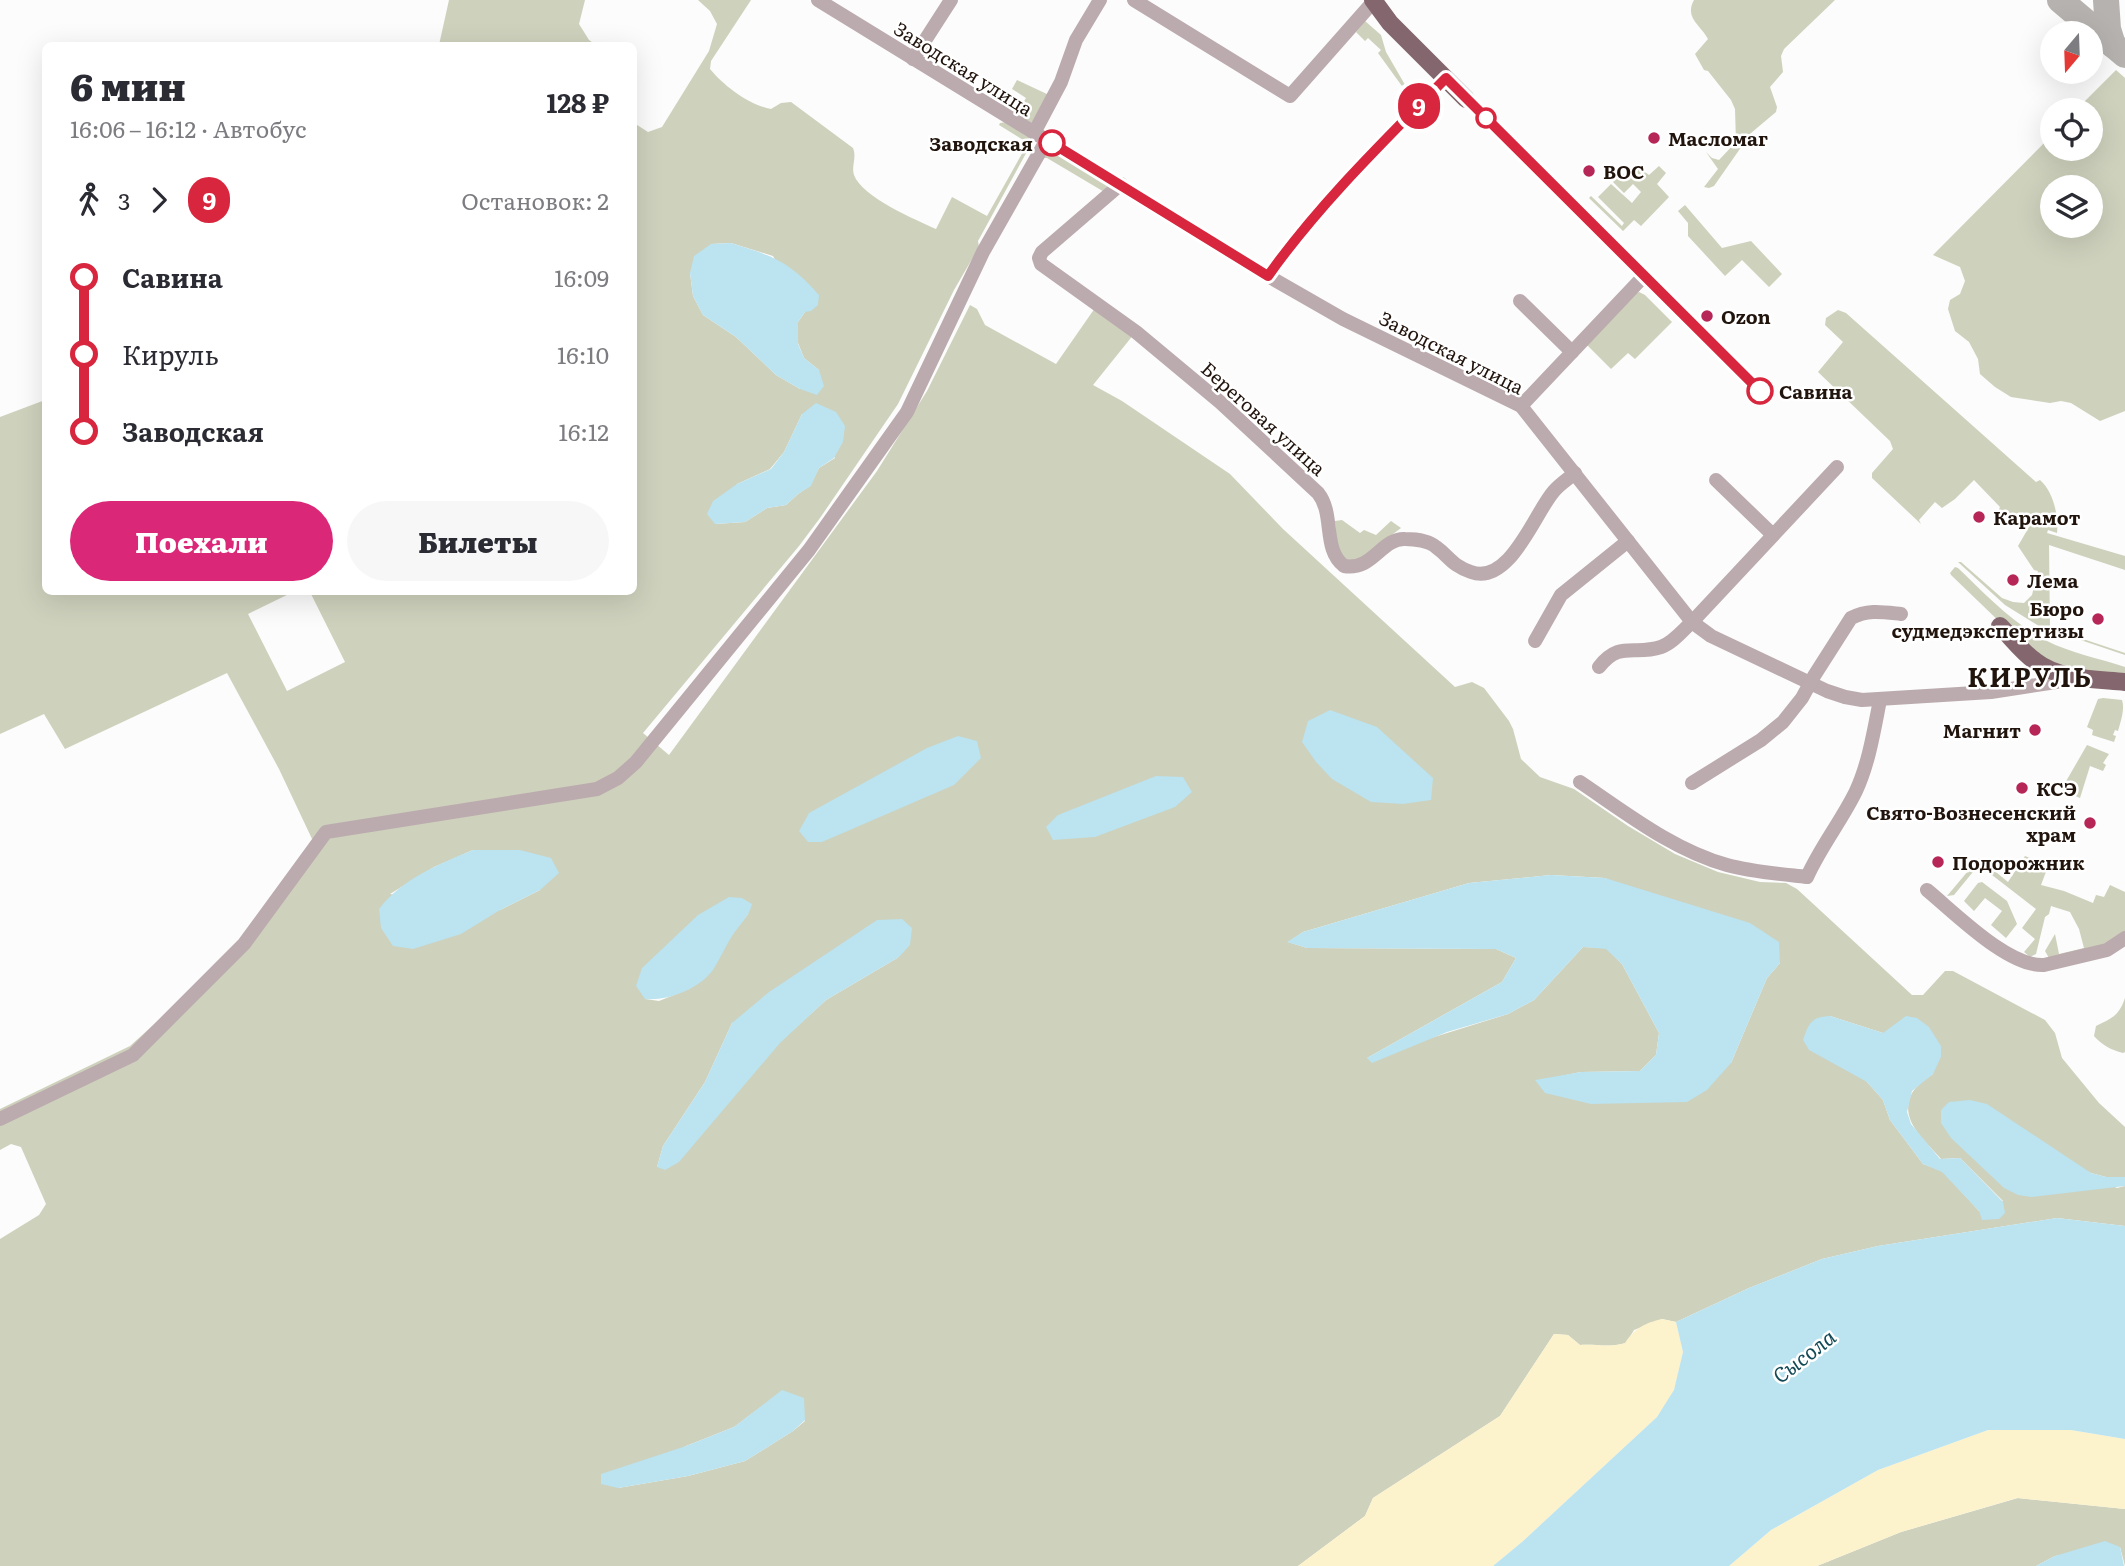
<!DOCTYPE html>
<html lang="ru">
<meta charset="utf-8">
<style>
:root{--surface:#fff;--page:#f7f7f7;--text:#2b2b33;--muted:#7c7c81;--accent:#db2777}
body{margin:0;font-family:Literata,serif;background:var(--page);color:var(--text);height:100vh;display:flex;flex-direction:column;font-size:26px;white-space:nowrap}
*{box-sizing:border-box;margin:0}
p{font-size:23px;color:var(--muted)}
.icon{flex:none;width:38px;height:38px;fill:none;stroke:currentColor;stroke-width:2;stroke-linecap:round;stroke-linejoin:round}
.map{position:relative;flex:1;overflow:hidden}
.drawer{position:absolute;left:42px;top:42px;width:595px;height:553px;display:flex;flex-direction:column;background:var(--surface);border-radius:10px;box-shadow:0 7px 28px #0002}
.drawer>*{flex:none}
.badge{padding:0 14px;border-radius:23px;font-size:24px;line-height:46px}
.needle{width:46px;rotate:199deg}
.tools{position:absolute;left:2040px;top:21px;display:grid;gap:14px}
.tools a{display:grid;place-items:center;width:63px;height:63px;border-radius:50%;background:var(--surface);box-shadow:0 7px 28px #0002;font-size:35px}
.map>.badge{position:absolute;translate:-50% -50%;box-shadow:0 0 0 4px #fff}
.legs{display:flex;align-items:center;gap:10px;height:77px;padding:0 28px;font-size:23px}
.legs p{margin-inline-start:auto}
.overview{display:flex;align-items:center;justify-content:space-between;height:119px;padding:0 28px}
h1{font-size:38px;font-weight:800;line-height:52px}
.button{display:flex;gap:14px;margin-top:auto;padding:14px 28px}
.button a{flex:1;height:80px;border-radius:42px;background:var(--accent);color:#fff;font-size:28px;font-weight:800;line-height:80px;text-align:center}
.button a+a{background:var(--page);color:var(--text)}
ul{padding:0 28px;list-style:none}
li{display:flex;align-items:center;gap:24px;height:77px;font-size:26px}
li i{display:grid;place-items:center;width:10px;height:100%;margin:0 9px;background:currentColor}
li i::after{content:'';width:18px;height:18px;margin:-9px;border:5px solid;border-radius:50%;background:var(--surface)}
li p{margin-inline-start:auto}
li:first-child i{background:linear-gradient(#0000 50%,currentColor 0)}
li:last-child i{background:linear-gradient(currentColor 50%,#0000 0)}
.map>svg:first-child{display:block}
.green{fill:#ced1bc;fill-rule:evenodd}
.sand{fill:#fcf2cc}
.water{fill:#bbe3f0}
.lines{fill:none;stroke-linecap:round;stroke-linejoin:round}
.taxiway{stroke:#b6b2af;stroke-width:26}
.minor{stroke:#bbaaae;stroke-width:14}
.major{stroke:#84676e;stroke-width:18}
.line-1-casing{stroke:#fff;stroke-width:16}
.line-1{stroke:#d7263d;stroke-width:10}
.stop-1-dot{fill:#fff;stroke:#d7263d;stroke-width:3.5}
.poi-dot{fill:#b62758;stroke:#fff;stroke-width:2.5}
.labels{text-anchor:middle;dominant-baseline:central;stroke-width:5;stroke-linejoin:round;paint-order:stroke}
.street-label{font-size:19px;fill:#21140d;stroke:#fff}
.poi-label{font-size:19px;font-weight:bold;fill:#21140d;stroke:#fff;text-anchor:start}
.stop-label{font-size:19px;font-weight:bold;fill:#21140d;stroke:#fff;text-anchor:end}
.water-label{font-size:21px;font-style:italic;fill:#134a58;stroke:#fff}
.district-label{font-size:26px;font-weight:bold;letter-spacing:2px;fill:#21140d;stroke:#fff}
</style>
<div class="map">
<svg width="2125" height="1566" viewBox="0 0 2125 1566">
<rect width="100%" height="100%" fill="#fbfcfb"/>
<g class="green">
<polygon points="449,0 585,0 579,24 589,40 596,45 439,45"/>
<path d="M698,0H751L711,61L710,69C724,86 749,105 771,109L781,103L791,102L853,148C857,158 851,166 854,175C862,197 916,220 936,229L952,197L987,216L1028,143L999,125L1000,123L1006,122L1029,137L1030,146L978,241L979,247L954,290L898,404L820,518L799,546L643,733L669,755L877,471L927,391L970,305L977,309L985,325L1056,364L1095,308L1134,334L1093,385L1122,401L1230,474L1283,529L1455,687L1472,682L1484,688L1509,721L1513,729L1521,759L1540,777L1574,789L1628,826L1675,854L1718,872L1760,882L1786,883L1797,889L1912,995H1923L1945,971H1953L2045,1020L2055,1033L2062,1058L2099,1103L2125,1127V1177H2106L2091,1173L1949,1102L2117,1188L2125,1186V1226L2057,1218L1878,1246L1822,1259L1749,1288L1676,1322L1662,1319L1634,1330L1626,1343C1609,1348 1597,1344 1580,1345L1568,1335L1554,1334L1500,1416L1373,1498L1365,1516L1298,1566H0V1239L39,1215L46,1204L21,1147L11,1144L0,1150V1109L130,1046L222,963L313,841L279,769L227,673L65,749L44,714L0,734V417L45,400L46,592H293L248,614L287,691L345,662L310,592H634V123L648,132L662,127L709,51L717,24L710,11ZM731,243L773,256L805,312L798,322V343L804,358L819,370L800,389L776,375L736,337L703,315L693,296L690,273L711,244ZM802,414L835,458L819,468L810,486L798,494L786,505L767,508L745,522L715,524L737,484L770,469L784,452ZM473,850L540,890L500,910L390,894L434,867ZM1551,875L1605,878L1780,963L1767,978L1731,1063L1536,1081L1581,1072L1640,1071L1656,1055L1659,1033L1622,964L1606,948L1583,947L1534,1000L1508,1014L1367,1058L1502,982L1516,958L1496,949L1307,948L1288,942L1303,932L1469,883ZM749,913L689,989L659,1001L645,999ZM899,957L826,1000L779,1043L657,1167L663,1146L705,1082L732,1023ZM1830,1016L1883,1033L1933,1074C1926,1079 1916,1086 1912,1093C1898,1120 1925,1140 1941,1159L1960,1158L2003,1201L1979,1211L1942,1171L1923,1164L1890,1120L1883,1100L1867,1082ZM782,1391L805,1421L793,1431L745,1461L688,1476L618,1488L686,1446L734,1427Z"/>
<path d="M1694,0H1835L1784,49L1781,56L1783,72L1770,87L1777,107L1776,112L1751,133L1714,186L1709,188L1704,187L1718,169L1706,152L1712,158L1719,160L1736,142L1735,109L1731,100L1708,71L1704,70L1695,54L1708,39C1701,25 1684,18 1694,0Z"/>
<polygon points="1365,21 1381,35 1386,52 1408,90 1407,93 1378,53 1381,50 1368,38 1365,41 1356,32"/>
<path d="M2116,70L2125,78V411L2100,421L2071,403L2061,401L2050,403L2011,397L1995,387L1980,374L1978,359L1969,342L1955,331L1948,309L1950,300L1960,294L1965,281L1960,267L1933,255L2053,134V149H2091V110H2076ZM2091,187V226H2053V187Z"/>
<polygon points="1017,80 1049,95 1031,124 1000,107 1002,104 1017,113 1026,98 1012,89"/>
<polygon points="1052,151 1108,185 1106,193 1047,158 1043,158 1048,152"/>
<polygon points="1659,166 1666,173 1657,184 1669,197 1641,226 1634,220 1623,231 1589,198 1591,196 1622,226 1624,223 1598,197 1611,184 1632,203 1641,192 1633,184 1624,193 1613,182 1622,173 1629,178 1639,168 1649,175"/>
<polygon points="1685,205 1722,248 1751,241 1782,274 1769,287 1742,260 1725,276 1688,236 1688,223 1678,211"/>
<polygon points="1639,292 1645,295 1672,322 1635,359 1628,353 1611,369 1586,344 1633,295"/>
<path d="M1838,310L1846,313L2036,482L2040,480C2053,491 2059,516 2057,533L2048,530L2047,533L2125,556V570L2049,545L2050,628L2125,653V655L2039,626L2005,605L1958,562H1961L2002,598L2013,602L2024,603L2032,595L2038,571L2034,570L2018,546L2029,527L1996,517L2000,507L1974,480L1955,499L1942,508L1935,502L1919,520L1921,524L1872,478V473L1893,449L1890,441L1818,372L1843,342L1825,325L1826,318Z"/>
<polygon points="1342,520 1360,533 1364,530 1376,535 1391,521 1401,528 1373,549 1372,553 1348,564 1337,551 1335,521"/>
<path d="M1955,567L1958,568C1985,594 2012,623 2047,641C2068,652 2101,659 2125,667V679L2074,672L2035,656L1951,575L1950,573Z"/>
<path d="M2103,698L2122,700C2125,709 2121,720 2118,731L2115,730L2113,735L2116,736L2114,742L2092,735L2093,730L2087,727L2098,699Z"/>
<polygon points="2087,745 2109,754 2103,763 2106,765 2103,771 2090,766 2080,798 2061,790"/>
<polygon points="2025,856 2042,863 2041,866 2047,869 2041,885 2064,891 2093,903 2096,895 2104,897 2110,885 2125,892 2125,933 2114,943 2049,958 2045,951 2055,934 2059,954 2084,948 2079,929 2070,912 2051,906 2049,914 2045,917 2036,954 2030,957 2024,952 2035,939 2022,928 2036,909 1983,868 1977,867 1954,895 1947,896 1979,858 2008,882"/>
<polygon points="1982,882 2007,901 2017,924 2006,938 1991,925 2002,911 1985,898 1974,911 1964,901 1978,883"/>
<path d="M2125,998V1052L2123,1053C2111,1050 2102,1045 2094,1036L2096,1026C2112,1018 2119,1016 2125,998Z"/>
<polygon points="2018,1498 2125,1509 2125,1566 2120,1547 2055,1556 2036,1566 1817,1566 1901,1532"/>
</g>
<g class="sand">
<path d="M1662,1319L1676,1322L1683,1352L1674,1391L1657,1417L1522,1542L1493,1566H1298L1365,1516L1373,1498L1500,1416L1554,1334L1568,1335L1580,1345C1597,1344 1609,1348 1625,1343C1635,1328 1645,1323 1662,1319Z"/>
<polygon points="1988,1430 2071,1430 2125,1439 2125,1509 2017,1498 1901,1532 1817,1566 1729,1566 1771,1530 1878,1470"/>
</g>
<g class="water">
<path d="M731,243C773,256 789,261 819,295L818,305L811,311L805,312L798,322V344L804,358L819,370L824,386L817,395L800,389L776,375L736,337L703,315L693,296L690,273L694,256L711,244Z"/>
<polygon points="816,403 836,412 845,426 843,442 834,458 819,468 811,486 798,494 786,505 767,508 745,522 715,524 707,514 713,501 737,484 771,469 784,452 802,414"/>
<polygon points="1330,710 1377,727 1433,778 1431,800 1403,804 1371,802 1332,779 1316,762 1302,742 1308,721"/>
<polygon points="958,736 977,741 981,758 954,785 822,842 808,842 799,831 809,813 927,748"/>
<polygon points="1156,776 1183,777 1192,792 1175,807 1095,837 1053,840 1046,827 1058,815"/>
<path d="M473,850H520L551,858L559,873L540,890L500,910L461,934L413,949L393,946L381,928L379,909C402,879 439,864 473,850Z"/>
<polygon points="1551,875 1605,878 1750,923 1779,942 1780,963 1767,978 1731,1063 1707,1090 1687,1102 1591,1104 1545,1093 1535,1080 1581,1072 1640,1071 1656,1055 1659,1033 1622,964 1606,949 1583,947 1534,1000 1508,1014 1447,1032 1372,1063 1367,1058 1502,982 1516,958 1496,949 1307,948 1287,942 1303,932 1469,883"/>
<path d="M729,897L742,898L752,904C749,917 739,925 732,936C725,947 720,959 713,970C699,989 668,1001 645,999L636,986L642,968L698,915Z"/>
<polygon points="902,919 912,928 910,945 899,957 826,1000 780,1043 679,1162 665,1170 657,1167 663,1146 705,1082 732,1023 769,992 877,920"/>
<path d="M1830,1016L1883,1033L1906,1016L1917,1018L1929,1027L1941,1046V1057L1933,1074L1912,1091L1907,1112L1911,1124L1940,1159L1960,1158L2003,1202L2005,1213L1999,1219L1982,1220L1979,1211L1942,1172L1923,1164L1890,1120L1883,1100L1867,1082L1809,1050L1803,1040C1809,1023 1811,1017 1830,1016Z"/>
<polygon points="1970,1100 1987,1104 2091,1173 2106,1177 2125,1177 2125,1186 2031,1197 2018,1195 2004,1188 1951,1138 1941,1123 1941,1110 1949,1102"/>
<polygon points="2057,1218 2125,1226 2125,1439 2071,1430 1988,1430 1878,1470 1771,1530 1729,1566 1493,1566 1522,1542 1657,1417 1674,1390 1683,1352 1676,1322 1749,1288 1822,1259 1878,1246"/>
<polygon points="782,1390 804,1398 805,1420 793,1431 745,1461 688,1476 618,1488 601,1484 601,1474 686,1446 734,1427"/>
<polygon points="2105,1541 2120,1547 2124,1566 2036,1566 2055,1556"/>
</g>
<g class="lines">
<g class="taxiway">
<polyline points="2060,0 2125,55"/>
<polyline points="2106,0 2108,29 2113,45"/>
</g>
<g class="minor">
<polyline points="818,0 1268,276 1343,319 1521,406 1692,622 1711,636 1827,691 1845,697 1862,700 1991,692 2076,679"/>
<polyline points="1134,0 1290,96 1373,2 1372,0"/>
<polyline points="913,59 951,0"/>
<polyline points="1034,133 1061,82 1076,40 1100,0"/>
<path d="M1121,184L1042,252L1039,258L1041,264L1136,332L1220,402L1318,493C1335,514 1322,549 1344,566C1373,571 1381,538 1405,539C1415,539 1429,541 1436,547C1450,557 1451,565 1471,572C1510,586 1535,512 1554,491C1560,484 1568,479 1575,473"/>
<path d="M1268,276C1319,204 1384,141 1446,78"/>
<polyline points="1520,301 1572,352"/>
<polyline points="1521,406 1644,276"/>
<polyline points="1716,480 1773,535"/>
<polyline points="1535,641 1561,595 1628,541"/>
<path d="M1599,667C1620,640 1634,656 1661,647C1673,643 1683,630 1692,622L1837,467"/>
<path d="M1580,782C1626,813 1673,850 1727,865C1753,872 1780,874 1807,877C1821,846 1842,820 1856,791C1869,763 1874,730 1880,700"/>
<path d="M1692,783L1761,740L1783,722L1802,698L1814,676L1851,618C1868,609 1883,612 1901,614"/>
<path d="M1927,890C1955,913 2008,967 2044,965L2107,950L2125,938"/>
<polyline points="0,1119 133,1055 244,944 326,832 597,789 618,778 636,762 809,550 907,412 983,252 1046,141"/>
</g>
<g class="major">
<polyline points="1373,0 1390,23 1466,99"/>
<path d="M2000,626C2011,637 2022,652 2035,661C2059,680 2096,679 2125,682"/>
</g>
</g>
<g class="lines">
<defs>
<path id="line-1" d="M1052,143L1268,276C1319,204 1384,141 1446,78L1760,391"/>
</defs>
<use href="#line-1" class="line-1-casing"/>
<use href="#line-1" class="line-1"/>
</g>
<g class="stop-1-dot">
<circle cx="1486" cy="118" r="9"/>
<circle cx="1052" cy="143" r="12"/>
<circle cx="1760" cy="391" r="12"/>
</g>
<g class="poi-dot">
<circle cx="1654" cy="138" r="7"/>
<circle cx="1589" cy="171" r="7"/>
<circle cx="1707" cy="316" r="7"/>
<circle cx="1979" cy="517" r="7"/>
<circle cx="2013" cy="580" r="7"/>
<circle cx="2098" cy="619" r="7"/>
<circle cx="2035" cy="730" r="7"/>
<circle cx="2022" cy="788" r="7"/>
<circle cx="2090" cy="823" r="7"/>
<circle cx="1938" cy="862" r="7"/>
</g>
<g class="labels">
<g class="street-label">
<text transform="translate(964 68) rotate(32)">Заводская улица</text>
<text transform="translate(1452 352) rotate(27)">Заводская улица</text>
<text transform="translate(1264 418) rotate(42)">Береговая улица</text>
</g>
<g class="poi-label">
<text x="1668" y="138">Масломаг</text>
<text x="1603" y="171">ВОС</text>
<text x="1721" y="316">Ozon</text>
<text x="1993" y="517">Карамот</text>
<text x="2027" y="580">Лема</text>
<text x="2084" y="608" text-anchor="end">Бюро<tspan x="2084" dy="22">судмедэкспертизы</tspan></text>
<text x="2021" y="730" text-anchor="end">Магнит</text>
<text x="2036" y="788">КСЭ</text>
<text x="2076" y="812" text-anchor="end">Свято-Вознесенский<tspan x="2076" dy="22">храм</tspan></text>
<text x="1952" y="862">Подорожник</text>
</g>
<g class="stop-label">
<text x="1033" y="143">Заводская</text>
<text x="1779" y="391" text-anchor="start">Савина</text>
</g>
<g class="water-label">
<text transform="translate(1803 1355) rotate(-38)">Сысола</text>
</g>
<g class="district-label">
<text x="2030" y="675">КИРУЛЬ</text>
</g>
</g>
</svg>
<div class="tools">
<a><svg class="needle" viewBox="-14 -14 28 28"><path d="M0-13l5 13h-10z" fill="#e53935"/><path d="M0 13l5-13h-10z" fill="#7c7c81"/></svg></a>
<a><svg class="icon" aria-label="locate" viewBox="0 0 24 24"><circle cx="12" cy="12" r="6"/><path d="M12 2v4M12 18v4M2 12h4M18 12h4"/></svg></a>
<a><svg class="icon" aria-label="layers" viewBox="0 0 24 24"><path d="M12 4l9 5-9 5-9-5zM3 14l9 5 9-5"/></svg></a>
</div>
<b class="badge" style="left:1419px;top:106px;background:#d7263d;color:#fff">9</b>
<section class="drawer">
<div class="overview"><div><h1>6 мин</h1><p>16:06 – 16:12 · Автобус</p></div><b>128 ₽</b></div>
<div class="legs"><svg class="icon" aria-label="walk" viewBox="0 0 24 24"><circle cx="13" cy="4" r="2"/><path d="M13 8l-2 6 4 7M11 14l-3 7M7 12l3-4h3l4 4"/></svg>3<svg class="icon" aria-label="forward" viewBox="0 0 24 24"><path d="M9 5l7 7-7 7"/></svg><b class="badge" style="background:#d7263d;color:#fff">9</b><p>Остановок: 2</p></div>
<ul>
<li><i style="color:#d7263d"></i><b>Савина</b><p>16:09</p></li>
<li><i style="color:#d7263d"></i><span>Кируль</span><p>16:10</p></li>
<li><i style="color:#d7263d"></i><b>Заводская</b><p>16:12</p></li>
</ul>
<div class="button"><a>Поехали</a><a>Билеты</a></div>
</section>
</div>
